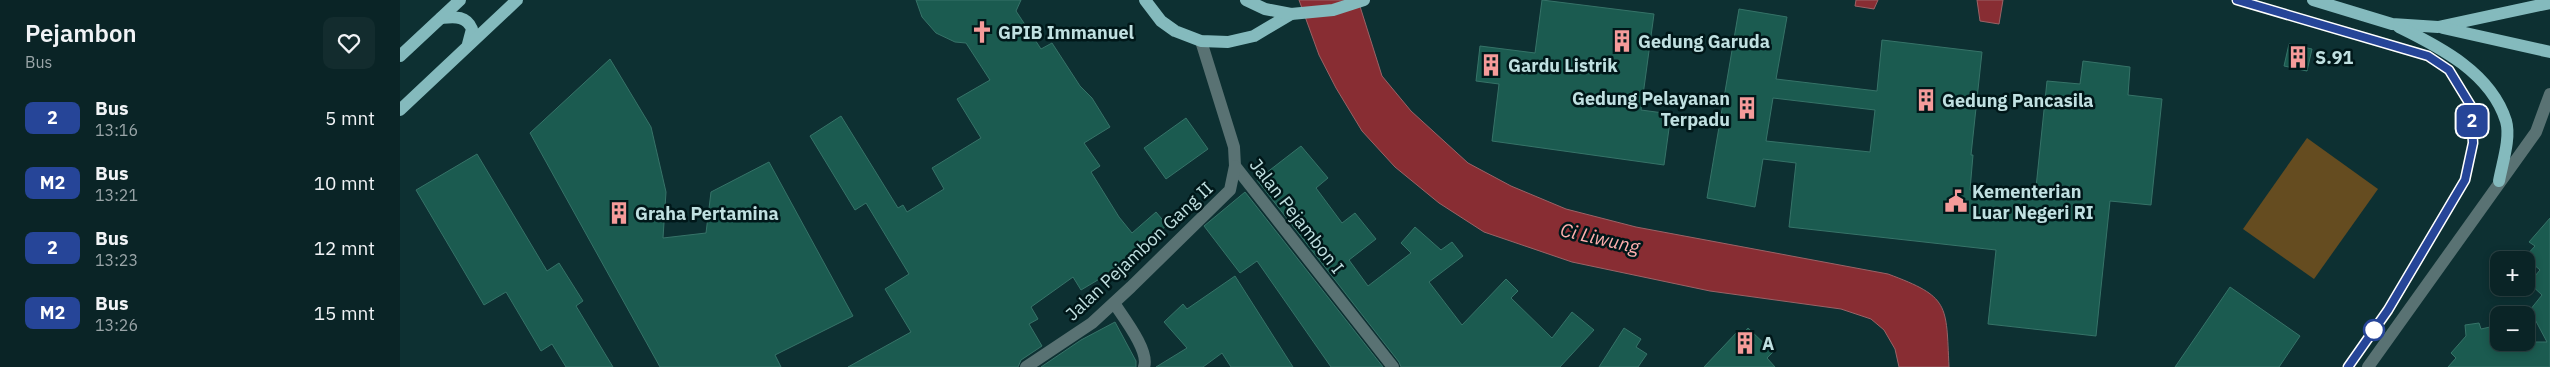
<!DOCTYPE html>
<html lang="id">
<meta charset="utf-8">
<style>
:root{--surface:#0a2426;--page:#132c2e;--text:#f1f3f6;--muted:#99a4a7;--line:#2a4143}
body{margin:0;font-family:"IBM Plex Sans",sans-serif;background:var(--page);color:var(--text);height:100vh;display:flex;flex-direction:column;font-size:19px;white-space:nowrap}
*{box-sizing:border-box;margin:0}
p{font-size:16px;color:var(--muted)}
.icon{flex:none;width:28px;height:28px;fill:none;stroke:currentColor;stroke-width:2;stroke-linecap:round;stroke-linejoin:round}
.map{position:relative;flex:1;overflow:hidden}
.drawer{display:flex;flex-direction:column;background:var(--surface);width:400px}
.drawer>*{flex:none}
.badge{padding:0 10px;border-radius:8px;font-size:18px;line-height:32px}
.controls{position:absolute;left:2090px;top:251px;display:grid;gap:10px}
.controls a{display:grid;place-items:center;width:45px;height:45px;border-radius:10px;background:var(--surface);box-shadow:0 2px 8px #0003,0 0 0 1px var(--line);font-size:25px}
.map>.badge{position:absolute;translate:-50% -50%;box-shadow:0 0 0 2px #fff}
.round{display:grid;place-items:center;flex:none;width:52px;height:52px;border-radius:10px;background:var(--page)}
.summary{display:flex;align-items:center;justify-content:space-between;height:85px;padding:0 25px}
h1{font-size:24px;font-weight:600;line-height:38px}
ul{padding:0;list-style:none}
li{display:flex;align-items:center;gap:15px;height:65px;padding:0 25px}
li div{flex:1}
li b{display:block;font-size:19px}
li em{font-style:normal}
li .badge{min-width:55px;font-weight:700;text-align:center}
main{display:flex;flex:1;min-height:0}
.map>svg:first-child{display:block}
.green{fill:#654c20}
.water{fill:#882d33;stroke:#996367}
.building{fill:#1b5b50;stroke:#367368;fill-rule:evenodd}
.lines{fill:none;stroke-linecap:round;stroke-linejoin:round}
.minor{stroke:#597273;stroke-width:12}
.major{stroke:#84babd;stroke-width:12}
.line-casing{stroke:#fff;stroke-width:11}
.line{stroke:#264598;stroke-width:8}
.stop-dot{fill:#fff;stroke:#264598;stroke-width:2.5}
.labels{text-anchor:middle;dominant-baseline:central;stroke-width:5;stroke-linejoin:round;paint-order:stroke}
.poi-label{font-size:18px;font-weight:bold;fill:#c0e0e1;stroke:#001719;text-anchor:start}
.street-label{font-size:18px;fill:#c0e0e1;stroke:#001719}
.water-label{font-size:19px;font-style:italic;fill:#feafae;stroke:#001719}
</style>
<main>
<section class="drawer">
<div class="summary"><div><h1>Pejambon</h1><p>Bus</p></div><a class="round"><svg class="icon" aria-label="heart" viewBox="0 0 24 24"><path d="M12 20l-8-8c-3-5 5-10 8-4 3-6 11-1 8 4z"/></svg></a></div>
<ul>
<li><span class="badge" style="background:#264598;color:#fff">2</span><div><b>Bus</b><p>13:16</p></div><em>5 mnt</em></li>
<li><span class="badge" style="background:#264598;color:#fff">M2</span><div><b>Bus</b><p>13:21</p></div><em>10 mnt</em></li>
<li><span class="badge" style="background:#264598;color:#fff">2</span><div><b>Bus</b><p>13:23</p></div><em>12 mnt</em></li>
<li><span class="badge" style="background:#264598;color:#fff">M2</span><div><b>Bus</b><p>13:26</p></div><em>15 mnt</em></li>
</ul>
</section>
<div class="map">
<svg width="2150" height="367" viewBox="0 0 2150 367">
<rect width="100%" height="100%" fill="#0d3032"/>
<polygon class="green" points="1907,138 1978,189 1914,279 1843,229"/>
<g class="water">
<path d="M899,0H958L982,76L1011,111L1068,163L1111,186L1166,209L1236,227L1488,274C1550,297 1546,304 1549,367H1499L1495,349L1484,330L1471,319L1441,309L1310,291L1172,262L1084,232L1039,203L995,167L962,131L936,88L919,55Z"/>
<polygon points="1456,0 1478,0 1474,9 1455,6"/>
<polygon points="1577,0 1603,0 1599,24 1580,21"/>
</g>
<g class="building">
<polygon points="516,0 621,0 616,11 641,49 652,43 680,86 692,98 710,127 684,143 700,166 691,172 719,217 732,233 756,212 767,225 718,268 681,290 673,277 631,307 638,319 629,324 642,346 621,360 618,367 448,367 511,332 485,289 509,274 466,203 455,210 410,136 441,116 498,208 503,205 507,212 544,189 532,168 581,138 557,99 590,80 566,43 555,42 536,33 522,17"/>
<polygon points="1142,0 1254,14 1241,110 1271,114 1264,165 1092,141 1099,84 1076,81 1080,46 1135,53"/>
<path d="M1339,9L1387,17L1376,79L1477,91L1482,40L1582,52L1571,155H1573L1570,190L1635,197L1647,81L1680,84L1683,61L1730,67L1728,95L1762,99L1751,205L1710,201L1696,336L1588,324L1596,250L1389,227L1396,163L1363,159L1355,207L1307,198ZM1373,98L1475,110L1470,152L1366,141Z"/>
<polygon points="1889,44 1912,49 1907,71 1884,66"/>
<polygon points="210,59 251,127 266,192 263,238 306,233 311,192 369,162 453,316 375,355 381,367 260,367 130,133"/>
<polygon points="786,118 808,149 766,179 744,148"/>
<polygon points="901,146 928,178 916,188 942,223 955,213 976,239 949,260 968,286 1011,253 1001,243 1015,227 1041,250 1052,242 1063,256 1029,282 1062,325 1106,279 1118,291 1111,298 1152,338 1172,312 1194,330 1160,367 1001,367 999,362 857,180"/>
<polygon points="77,154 147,271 159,263 183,301 176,306 213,367 166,367 152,344 141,351 106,292 84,305 16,190"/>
<polygon points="845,192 983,367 931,367 857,261 840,273 804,226"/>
<polygon points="2150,218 2150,367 2048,367 2056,358 2051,353 2066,336 2065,325 2079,323 2081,329 2099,325 2099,342 2147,342 2130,310 2142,295 2129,283 2140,270 2125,257 2135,246 2129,242"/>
<polygon points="835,276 893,367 831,367 822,353 803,367 756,367 787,348 764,322 783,304 787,309"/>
<polygon points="1830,287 1900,336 1879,367 1775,367"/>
<polygon points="715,322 736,361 736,367 641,367 681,340"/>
<polygon points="1224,328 1241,339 1236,347 1247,354 1238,367 1199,367"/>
<polygon points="1348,328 1373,352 1367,358 1375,367 1304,367 1338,331 1342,335"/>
</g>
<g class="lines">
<g class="minor">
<polyline points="801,41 834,147 835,166 993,367"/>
<path d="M714,303C723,317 750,351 744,367"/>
<polyline points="626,367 692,323 731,287 830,190 835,166"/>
<polyline points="1968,367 2136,132 2150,94"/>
</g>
<g class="major">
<polyline points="745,0 761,21 775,31 801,41 828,42 854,36 891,14 933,10 964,0"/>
<polyline points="846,0 865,9 891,14"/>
<polyline points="1913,0 1992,24 2038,27 2150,3"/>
<path d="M41,18C54,17 66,15 72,29L68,44"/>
<path d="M1999,27C2040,47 2091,73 2106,121C2111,138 2102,164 2099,181"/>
<polyline points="2043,28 2150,52"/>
<polyline points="0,56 60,0"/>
<polyline points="0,110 117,0"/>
</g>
</g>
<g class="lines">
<defs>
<polyline id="line" points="1837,0 2028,56 2049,70 2071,106 2073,143 2065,180 1988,310 1948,367"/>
</defs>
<use href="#line" class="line-casing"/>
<use href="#line" class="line"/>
</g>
<defs>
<symbol id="church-bare" viewBox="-9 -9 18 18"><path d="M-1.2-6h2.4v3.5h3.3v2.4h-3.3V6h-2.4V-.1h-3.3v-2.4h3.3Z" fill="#f59b9a" stroke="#001719" stroke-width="2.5" paint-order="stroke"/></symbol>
<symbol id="building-bare" viewBox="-9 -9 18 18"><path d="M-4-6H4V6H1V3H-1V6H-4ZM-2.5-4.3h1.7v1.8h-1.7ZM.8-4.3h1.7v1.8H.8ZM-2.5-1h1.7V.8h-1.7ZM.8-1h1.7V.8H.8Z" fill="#f59b9a" stroke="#001719" stroke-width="2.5" paint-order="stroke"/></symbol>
<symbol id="civic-bare" viewBox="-9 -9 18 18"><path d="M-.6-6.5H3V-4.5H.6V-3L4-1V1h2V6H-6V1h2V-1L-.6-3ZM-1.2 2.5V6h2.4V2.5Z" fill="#f59b9a" stroke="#001719" stroke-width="2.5" paint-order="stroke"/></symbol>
</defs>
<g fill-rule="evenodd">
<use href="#church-bare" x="566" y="16" width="32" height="32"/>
<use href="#building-bare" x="1206" y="25" width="32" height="32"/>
<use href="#building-bare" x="1882" y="41" width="32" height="32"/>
<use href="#building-bare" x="1075" y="49" width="32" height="32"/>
<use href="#building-bare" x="1510" y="84" width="32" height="32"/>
<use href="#building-bare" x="1331" y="92" width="32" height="32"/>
<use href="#civic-bare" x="1540" y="185" width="32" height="32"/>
<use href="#building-bare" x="203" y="197" width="32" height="32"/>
<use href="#building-bare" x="1329" y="327" width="32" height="32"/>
</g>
<circle class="stop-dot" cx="1974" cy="330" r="10"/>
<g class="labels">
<g class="poi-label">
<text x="598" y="32">GPIB Immanuel</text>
<text x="1238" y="41">Gedung Garuda</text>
<text x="1915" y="57">S.91</text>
<text x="1108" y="65">Gardu Listrik</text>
<text x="1330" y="98" text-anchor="end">Gedung Pelayanan<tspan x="1330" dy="21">Terpadu</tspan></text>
<text x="1542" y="100">Gedung Pancasila</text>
<text x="1572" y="191">Kementerian<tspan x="1572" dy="21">Luar Negeri RI</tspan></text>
<text x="235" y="213">Graha Pertamina</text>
<text x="1362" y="343">A</text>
</g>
<g class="street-label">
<text transform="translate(897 216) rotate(52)">Jalan Pejambon I</text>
<text transform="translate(739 251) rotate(-43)">Jalan Pejambon Gang II</text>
</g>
<g class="water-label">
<text transform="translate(1200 238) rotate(13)">Ci Liwung</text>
</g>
</g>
</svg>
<div class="controls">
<a>+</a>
<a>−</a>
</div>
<b class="badge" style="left:2072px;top:121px;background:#264598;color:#fff">2</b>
</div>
</main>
